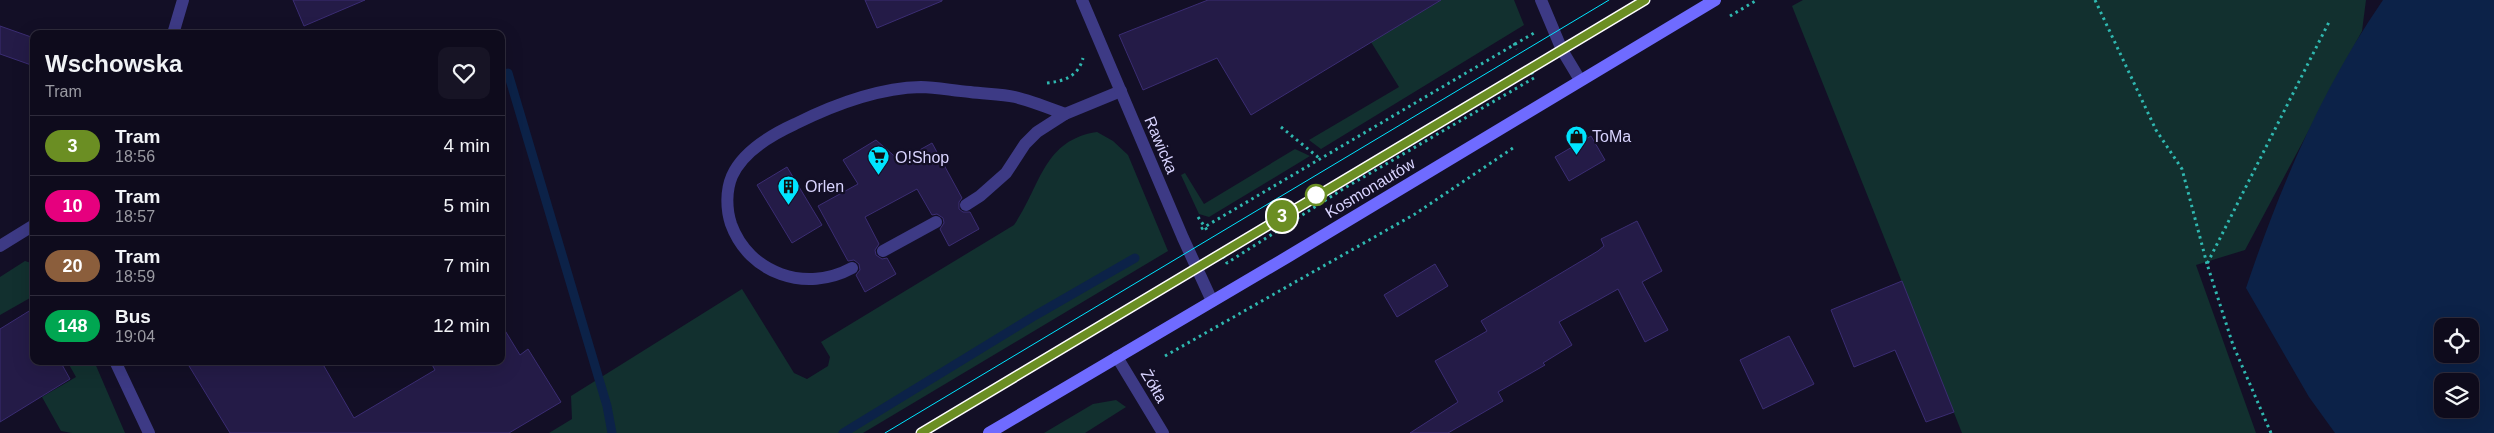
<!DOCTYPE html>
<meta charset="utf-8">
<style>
:root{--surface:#0e0b1c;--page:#171425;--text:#f1f3f6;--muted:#9b9ba3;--line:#2e2b3b}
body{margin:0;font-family:Helvetica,sans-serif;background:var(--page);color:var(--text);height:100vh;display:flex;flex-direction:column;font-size:19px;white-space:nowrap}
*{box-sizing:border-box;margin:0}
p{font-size:16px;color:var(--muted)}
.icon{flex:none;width:28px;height:28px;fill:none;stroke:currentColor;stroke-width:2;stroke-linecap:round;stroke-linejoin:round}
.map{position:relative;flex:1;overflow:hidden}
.panel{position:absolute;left:30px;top:30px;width:475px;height:335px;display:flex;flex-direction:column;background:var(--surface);border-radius:10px;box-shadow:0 5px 20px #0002,0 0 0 1px var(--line)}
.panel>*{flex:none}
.badge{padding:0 10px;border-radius:16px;font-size:18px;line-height:32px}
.fabs{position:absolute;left:2434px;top:318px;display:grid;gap:10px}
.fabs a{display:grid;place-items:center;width:45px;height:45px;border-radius:10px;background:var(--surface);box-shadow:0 5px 20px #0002,0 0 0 1px var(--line);font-size:25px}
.map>.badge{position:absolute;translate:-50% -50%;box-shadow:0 0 0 2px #fff}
.round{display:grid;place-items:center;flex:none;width:52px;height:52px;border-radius:10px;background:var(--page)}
.head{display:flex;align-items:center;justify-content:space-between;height:85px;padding:0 15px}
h1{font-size:24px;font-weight:700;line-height:38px}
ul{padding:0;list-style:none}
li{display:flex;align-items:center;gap:15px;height:60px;padding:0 15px;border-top:1px solid var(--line)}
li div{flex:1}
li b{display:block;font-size:19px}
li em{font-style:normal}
li .badge{min-width:55px;font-weight:700;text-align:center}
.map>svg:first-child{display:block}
.green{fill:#12302f}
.water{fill:#0c2248;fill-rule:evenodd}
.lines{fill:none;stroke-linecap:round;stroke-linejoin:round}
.stream{stroke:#0c2248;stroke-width:9}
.building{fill:#241b47;stroke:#3b2d73}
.path{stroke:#2fb8b0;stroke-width:3;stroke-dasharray:2.5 4;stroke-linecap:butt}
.service{stroke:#3d3a85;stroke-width:12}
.minor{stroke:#3d3a85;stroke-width:12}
.secondary{stroke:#6f6bff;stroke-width:12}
.tram{stroke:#00e5ff;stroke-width:1}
.line-casing{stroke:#fff;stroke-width:11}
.line{stroke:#6b8e23;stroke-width:8}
.stop-dot{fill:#fff;stroke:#6b8e23;stroke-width:2.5}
.labels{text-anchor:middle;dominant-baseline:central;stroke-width:4.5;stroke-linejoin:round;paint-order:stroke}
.poi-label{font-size:16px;fill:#d9d4ff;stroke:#130f26;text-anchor:start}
.street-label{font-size:16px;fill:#d9d4ff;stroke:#130f26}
</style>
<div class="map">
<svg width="2494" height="433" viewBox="0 0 2494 433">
<rect width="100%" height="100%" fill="#130f26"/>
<g class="green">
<polygon points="1441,0 1514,0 1524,25 1321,149 1309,140 1399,87 1371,42"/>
<polygon points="1803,0 2366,0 2362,31 2245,250 2196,265 2256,433 1962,433 1792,6"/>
<path d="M1097,132L1113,141L1128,155L1168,251L863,433H549L572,419L571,396L742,289L794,373L807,379L828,366L830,357L821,342L1014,225C1041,186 1043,140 1097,132Z"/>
<polygon points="1295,149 1310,156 1209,217 1199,214 1181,175 1185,173 1204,204"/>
<polygon points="25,261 34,264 34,304 30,298 0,315 0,277"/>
<polygon points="67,361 94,361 125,433 72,433 61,431 42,397 76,377"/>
<polygon points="1116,400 1126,407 1085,433 1044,433 1093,404"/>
</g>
<path class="water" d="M2383,0H2494V433H2335L2309,397L2246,288C2280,187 2322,88 2383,0ZM2442,326H2470V354H2442ZM2442,381H2470V409H2442Z"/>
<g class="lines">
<g class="stream">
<polyline points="501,77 508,73 607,406 612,433"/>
<polyline points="843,433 1036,315 1135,258"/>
</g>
</g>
<g class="building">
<polygon points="293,0 365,0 304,26"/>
<polygon points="865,0 942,0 942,1 877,28"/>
<polygon points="1208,0 1441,0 1251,115 1217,58 1143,90 1119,35"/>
<polygon points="0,26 34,38 34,66 0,54"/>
<polygon points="1591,136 1605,160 1569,181 1555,157"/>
<polygon points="876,140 900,161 932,143 962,198 959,202 959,209 963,212 970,212 979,229 949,246 940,229 944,223 943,218 937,214 932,215 917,189 865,217 879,244 875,250 876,255 882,259 887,258 896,274 865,292 856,275 860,270 859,264 854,260 848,261 818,206 858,184 843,160"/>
<polygon points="787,167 822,225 792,243 757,185"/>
<polygon points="1637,221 1662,271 1642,282 1668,330 1645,342 1618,289 1559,322 1572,345 1543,363 1545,365 1498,392 1503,401 1448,433 1410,433 1458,402 1435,361 1487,331 1481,321 1598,251 1604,246 1601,239"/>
<polygon points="1435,264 1448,286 1397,317 1384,295"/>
<polygon points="1902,281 1954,412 1926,422 1895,350 1854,367 1831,310"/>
<polygon points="34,308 34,361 60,361 70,379 0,422 0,329"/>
<polygon points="501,324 520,355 528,349 561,402 509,433 230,433 186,361 321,361 354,418 435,370 430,361 501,361"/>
<polygon points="1789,336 1814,384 1763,409 1740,360"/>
</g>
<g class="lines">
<g class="path">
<polyline points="2095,0 2156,130 2182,169 2207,264"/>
<polyline points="1730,16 1757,0"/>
<polyline points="1514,43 1517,49"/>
<path d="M1047,83C1064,81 1078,77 1083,58"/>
<polyline points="1281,127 1319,158"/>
<polyline points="1198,217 1209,233"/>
<polyline points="1201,229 1534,33"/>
<polyline points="1223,256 1227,263 1343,189 1534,78 1531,71"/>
<polyline points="1165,356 1415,214 1513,148"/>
<polyline points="2271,433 2233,345 2207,264 2329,22"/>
</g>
<g class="service">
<polyline points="1065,114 1121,91"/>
<polyline points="883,251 936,222"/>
<path d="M852,268C806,293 749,274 731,224C726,209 726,190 732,176C743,151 771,135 795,124C833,105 878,88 921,87C937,87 954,91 970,92C985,94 1001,94 1015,97C1032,101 1049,108 1065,114L1037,132L1025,144L1006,173L980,196L966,205"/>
<polyline points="115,361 149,433"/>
</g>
<g class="minor">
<polyline points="1082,0 1183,238 1212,301"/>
<polyline points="1541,0 1562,50 1580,80"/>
<polyline points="173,34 183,0"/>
<polyline points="0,246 34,225"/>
<polyline points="1117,357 1163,433"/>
</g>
<polyline class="secondary" points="989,433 1289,256 1715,0"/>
<g class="tram">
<polyline points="885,433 1609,0"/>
<polyline points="921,433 1645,0"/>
</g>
</g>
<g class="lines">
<defs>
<polyline id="line" points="921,433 1645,0"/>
</defs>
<use href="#line" class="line-casing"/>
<use href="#line" class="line"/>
</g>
<defs>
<symbol id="shop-pin" viewBox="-11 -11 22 30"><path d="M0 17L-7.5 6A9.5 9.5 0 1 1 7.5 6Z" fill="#00e5ff" stroke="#130f26"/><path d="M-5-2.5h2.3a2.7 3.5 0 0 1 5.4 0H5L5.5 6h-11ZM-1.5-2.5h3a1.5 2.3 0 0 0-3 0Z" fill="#111"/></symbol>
<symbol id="supermarket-pin" viewBox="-11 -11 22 30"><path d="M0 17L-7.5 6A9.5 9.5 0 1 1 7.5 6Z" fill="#00e5ff" stroke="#130f26"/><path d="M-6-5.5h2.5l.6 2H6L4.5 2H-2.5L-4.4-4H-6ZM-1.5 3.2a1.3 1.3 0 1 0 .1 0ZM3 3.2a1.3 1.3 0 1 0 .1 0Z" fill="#111"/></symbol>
<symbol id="building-pin" viewBox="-11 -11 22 30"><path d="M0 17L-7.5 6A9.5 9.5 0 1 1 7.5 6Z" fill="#00e5ff" stroke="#130f26"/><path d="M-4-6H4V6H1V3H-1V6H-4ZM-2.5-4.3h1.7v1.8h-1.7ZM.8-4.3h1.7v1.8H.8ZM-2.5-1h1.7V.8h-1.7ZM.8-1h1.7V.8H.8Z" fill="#111"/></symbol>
</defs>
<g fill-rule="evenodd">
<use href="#shop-pin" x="1564" y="124" width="25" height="34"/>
<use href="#supermarket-pin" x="866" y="144" width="25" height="34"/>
<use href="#building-pin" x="776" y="174" width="25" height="34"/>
</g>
<circle class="stop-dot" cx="1316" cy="195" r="10"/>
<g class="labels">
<g class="poi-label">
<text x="1592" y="136">ToMa</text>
<text x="895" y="157">O!Shop</text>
<text x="805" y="186">Orlen</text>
</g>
<g class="street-label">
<text transform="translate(1161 145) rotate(67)">Rawicka</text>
<text transform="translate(1370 188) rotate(-31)">Kosmonautów</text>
<text transform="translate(1154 386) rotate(59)">Żółta</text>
</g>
</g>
</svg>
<div class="fabs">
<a><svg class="icon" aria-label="locate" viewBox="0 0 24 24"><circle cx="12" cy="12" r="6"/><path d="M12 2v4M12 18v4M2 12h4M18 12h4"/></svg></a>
<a><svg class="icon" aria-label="layers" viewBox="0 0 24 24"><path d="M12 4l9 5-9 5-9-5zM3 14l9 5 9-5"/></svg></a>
</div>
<b class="badge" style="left:1282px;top:216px;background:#6b8e23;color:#fff">3</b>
<section class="panel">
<div class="head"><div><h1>Wschowska</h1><p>Tram</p></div><a class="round"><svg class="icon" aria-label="heart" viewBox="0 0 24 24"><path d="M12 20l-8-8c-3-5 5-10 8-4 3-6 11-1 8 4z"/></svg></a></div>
<ul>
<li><span class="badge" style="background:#6b8e23;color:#fff">3</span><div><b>Tram</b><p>18:56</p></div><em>4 min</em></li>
<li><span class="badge" style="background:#e6007e;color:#fff">10</span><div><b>Tram</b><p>18:57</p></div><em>5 min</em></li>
<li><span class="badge" style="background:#8b5e3c;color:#fff">20</span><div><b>Tram</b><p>18:59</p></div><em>7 min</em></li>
<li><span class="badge" style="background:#00a651;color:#fff">148</span><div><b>Bus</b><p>19:04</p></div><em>12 min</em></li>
</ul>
</section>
</div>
